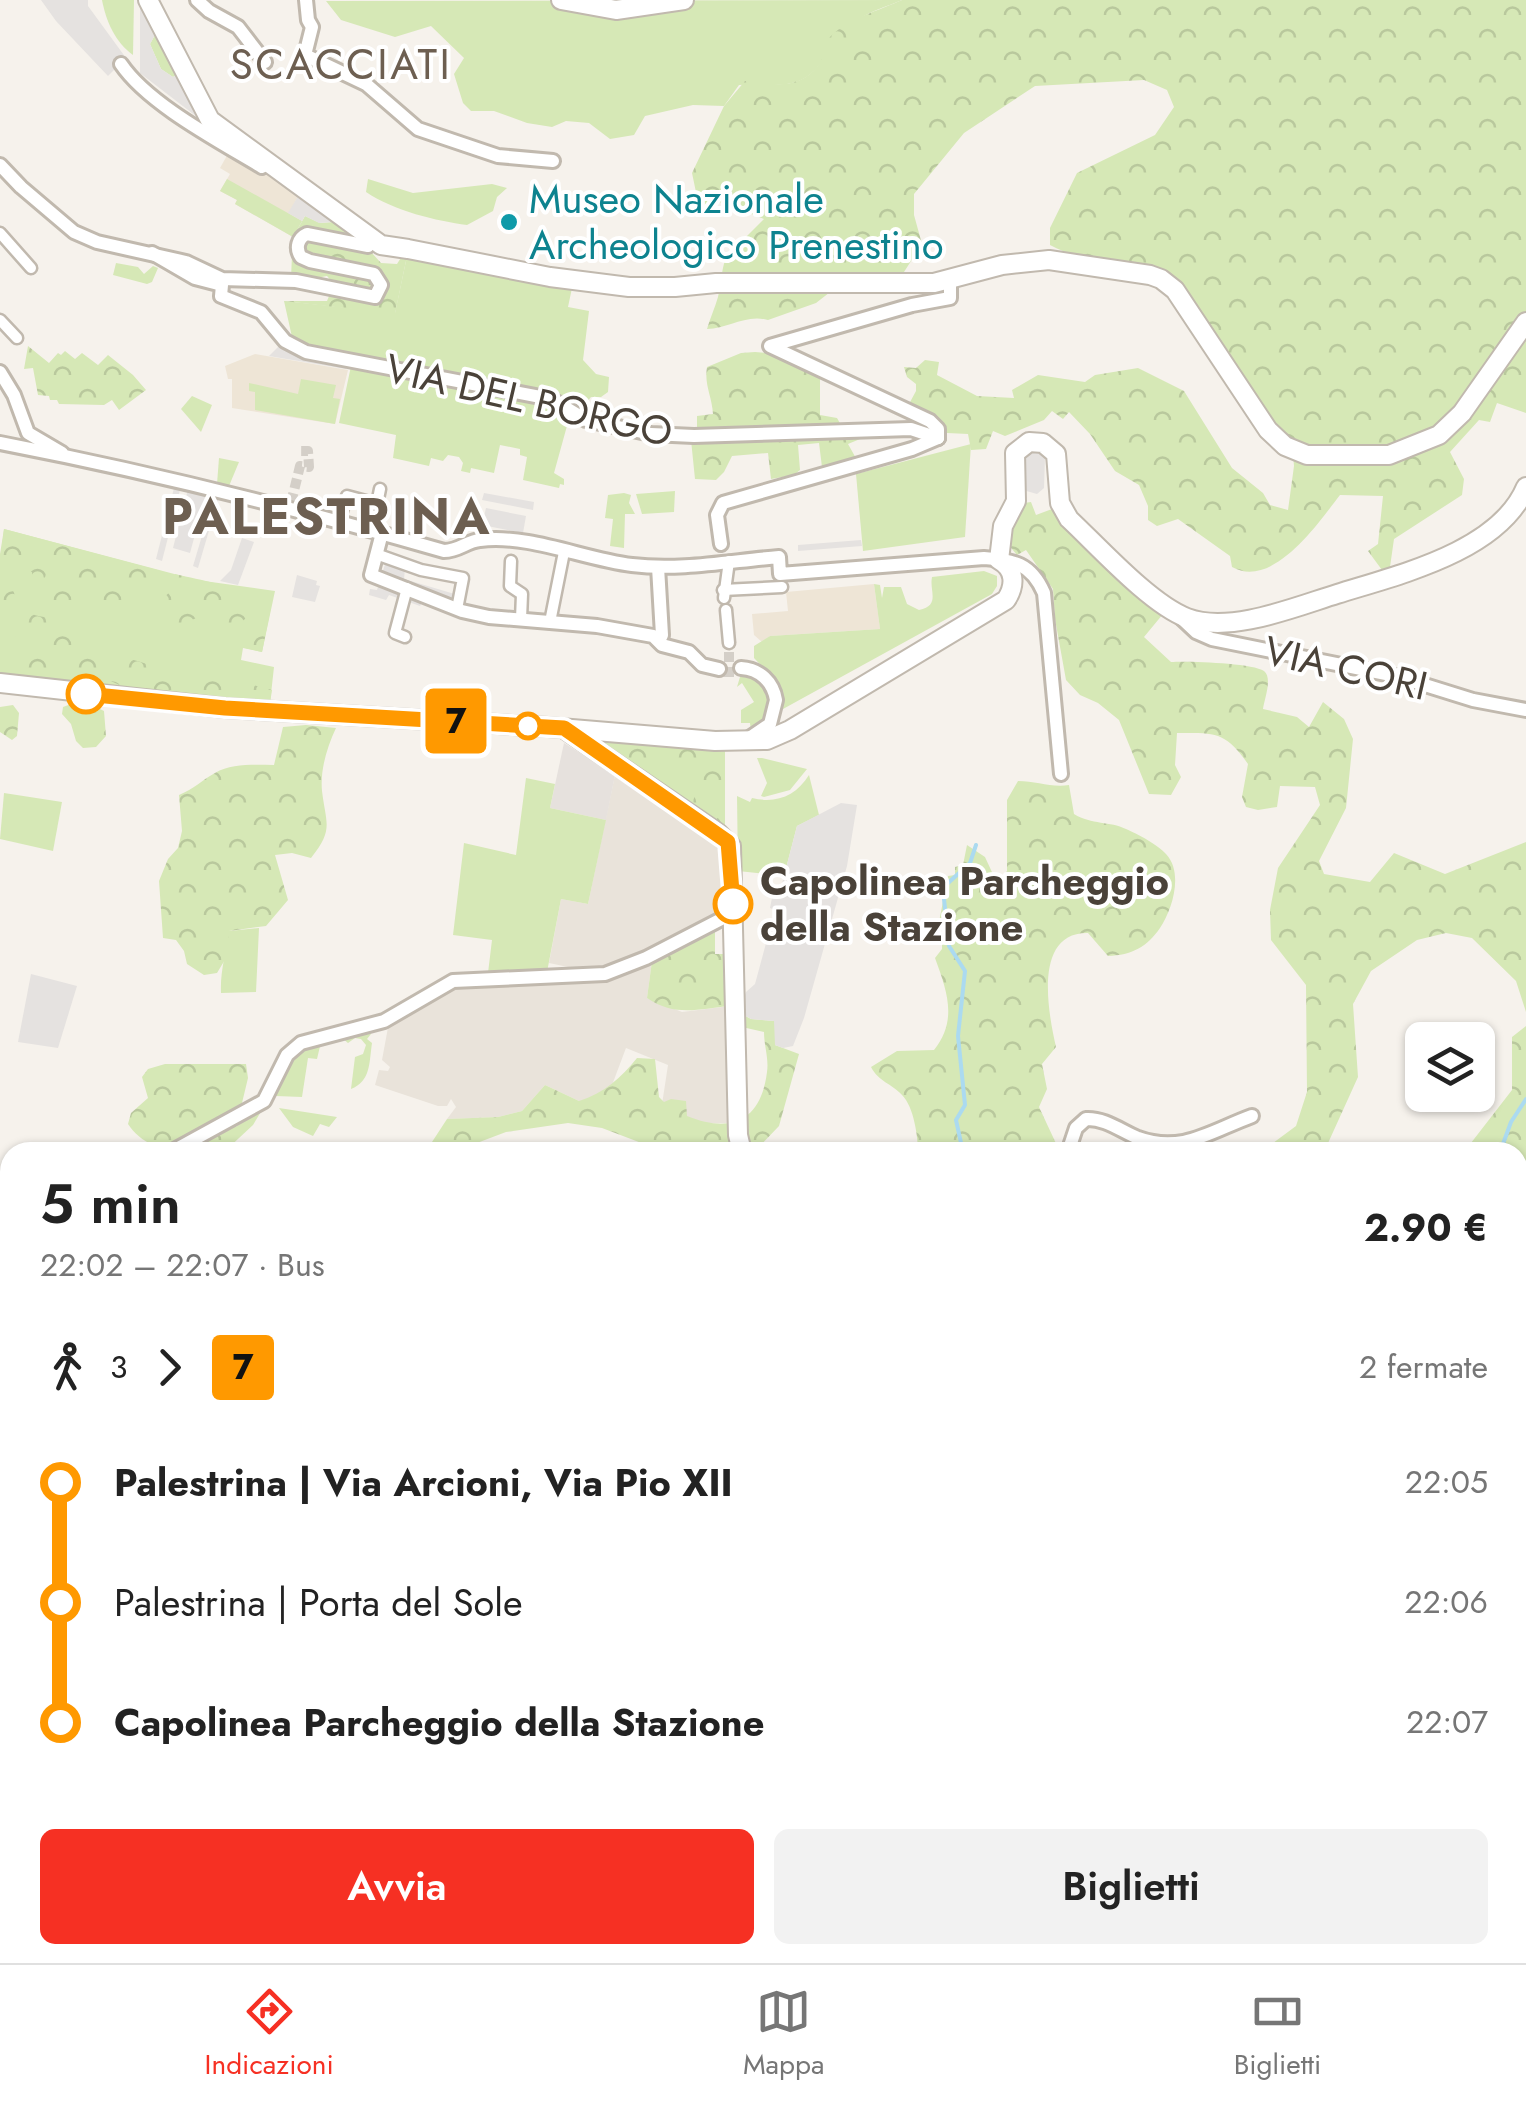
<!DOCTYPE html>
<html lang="it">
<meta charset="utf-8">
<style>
:root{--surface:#fff;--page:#f2f2f2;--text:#222;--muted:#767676;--line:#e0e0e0;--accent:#f63023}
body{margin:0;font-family:Jost,sans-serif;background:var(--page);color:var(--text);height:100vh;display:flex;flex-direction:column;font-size:38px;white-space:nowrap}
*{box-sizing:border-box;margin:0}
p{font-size:32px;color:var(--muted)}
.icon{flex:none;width:55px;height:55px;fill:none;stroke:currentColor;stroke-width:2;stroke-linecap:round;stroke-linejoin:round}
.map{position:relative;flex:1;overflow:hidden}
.details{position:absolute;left:0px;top:1142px;width:1528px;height:822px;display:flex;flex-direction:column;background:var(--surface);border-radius:30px 30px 0 0;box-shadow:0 2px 8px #0004}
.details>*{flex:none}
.badge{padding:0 20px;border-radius:8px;font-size:35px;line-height:65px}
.buttons{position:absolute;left:1405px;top:1022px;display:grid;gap:20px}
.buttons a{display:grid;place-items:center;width:90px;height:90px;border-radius:15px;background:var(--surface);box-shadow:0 2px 8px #0004;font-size:50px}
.map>.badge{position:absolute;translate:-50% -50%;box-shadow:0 0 0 5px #fff}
.legs{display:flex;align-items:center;gap:15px;height:110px;padding:0 40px;font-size:32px}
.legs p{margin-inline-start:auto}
.head{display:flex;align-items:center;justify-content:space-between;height:170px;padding:0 40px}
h1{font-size:55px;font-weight:600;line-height:75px}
.button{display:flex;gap:20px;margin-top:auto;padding:20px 40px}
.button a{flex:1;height:115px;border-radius:15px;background:var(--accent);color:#fff;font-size:40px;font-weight:600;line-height:115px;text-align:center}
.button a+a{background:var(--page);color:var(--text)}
ul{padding:0 40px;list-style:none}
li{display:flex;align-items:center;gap:35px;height:120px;font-size:38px}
li i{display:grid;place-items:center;width:15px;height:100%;margin:0 12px;background:currentColor}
li i::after{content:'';width:25px;height:25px;margin:-12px;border:8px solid;border-radius:50%;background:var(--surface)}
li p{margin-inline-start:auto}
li:first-child i{background:linear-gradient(#0000 50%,currentColor 0)}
li:last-child i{background:linear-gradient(currentColor 50%,#0000 0)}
.menu{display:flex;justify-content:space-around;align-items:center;height:140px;border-top:2px solid var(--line);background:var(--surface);font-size:28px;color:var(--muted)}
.menu a{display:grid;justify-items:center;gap:5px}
.menu .current{color:var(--accent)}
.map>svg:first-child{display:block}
.residential{fill:#e9e3da}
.commercial{fill:#f6e7d9}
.industrial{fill:#e6e1dd}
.education{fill:#eee5d6}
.green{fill:#d6e8b6}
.forest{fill:url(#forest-crowns)}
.parking{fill:#e5e2e0}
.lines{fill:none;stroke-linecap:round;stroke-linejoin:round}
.stream{stroke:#abdaf0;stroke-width:4}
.pedestrian-tunnel{stroke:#d4cfc8;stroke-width:10;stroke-dasharray:10 5;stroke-linecap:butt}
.pedestrian-casing{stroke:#c1b9ae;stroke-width:15}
.minor-casing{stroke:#c1b9ae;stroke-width:18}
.tertiary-casing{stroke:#c1b9ae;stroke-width:22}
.primary-casing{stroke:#e2b56d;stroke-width:25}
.pedestrian{stroke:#fff;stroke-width:10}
.minor{stroke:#fff;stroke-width:12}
.tertiary{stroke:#fff;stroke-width:18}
.primary{stroke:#fcd99e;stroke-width:20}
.line-1-casing{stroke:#fff;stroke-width:22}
.line-1{stroke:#f90;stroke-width:15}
.culture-dot{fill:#0f9aa8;stroke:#fff;stroke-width:4}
.stop-1-dot{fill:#fff;stroke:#f90;stroke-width:5}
.labels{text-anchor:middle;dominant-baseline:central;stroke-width:8;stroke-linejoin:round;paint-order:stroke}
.culture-label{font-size:40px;fill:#0d838f;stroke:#fff;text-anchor:start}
.street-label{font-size:40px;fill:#4a4239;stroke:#fff}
.stop-label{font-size:40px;font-weight:bold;fill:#4a4239;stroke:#fff;text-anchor:start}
.neighbourhood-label{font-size:42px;letter-spacing:2.5px;fill:#6d5f51;stroke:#fff}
.district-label{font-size:50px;font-weight:bold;letter-spacing:2.5px;fill:#6d5f51;stroke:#fff}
</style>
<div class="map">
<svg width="1526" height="1963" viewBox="0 0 1526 1963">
<defs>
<pattern id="forest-crowns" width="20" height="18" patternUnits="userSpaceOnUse" patternTransform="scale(2.5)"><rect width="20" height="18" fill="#d6e8b6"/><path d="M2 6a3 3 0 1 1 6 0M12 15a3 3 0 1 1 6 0" fill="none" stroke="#b9c89d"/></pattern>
</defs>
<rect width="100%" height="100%" fill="#f6f2ec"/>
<g class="residential">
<polygon points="615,775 685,820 685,824 689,822 709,833 725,850 727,905 718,916 632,959 627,958 625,964 602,971 600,967 587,971 549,963 561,899 588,904"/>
<polygon points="652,961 647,998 682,1012 730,1006 731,1123 659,1124 668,1065 626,1048 606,1101 579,1101 545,1085 522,1111 498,1117 447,1119 456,1107 451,1099 447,1106 438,1106 375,1085 379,1070 388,1071 390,1067 382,1060 389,1022 457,985 461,988 461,984 469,983 488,986 491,982"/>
<polygon points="10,1566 10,1709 0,1698 0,1571"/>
<polygon points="0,1718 10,1726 10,1779 0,1772"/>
<polygon points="0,1828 10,1833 10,1955 92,1955 86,1963 2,1963"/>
</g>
<g class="commercial">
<polygon points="10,1468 10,1532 0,1534 0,1471"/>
<polygon points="1518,1904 1526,1913 1526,1963 1314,1963 1299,1955 1518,1955"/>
</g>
<g class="industrial">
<polygon points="564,743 615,775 606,820 550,808"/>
<polygon points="895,1955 1058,1955 1061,1963 895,1963"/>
</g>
<g class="education">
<polygon points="229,152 300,193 289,213 302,221 293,237 235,204 237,200 220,191 230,174 220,168"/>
<polygon points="255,354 348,370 335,424 232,408 232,379 228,379 225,366"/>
<polygon points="874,584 880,629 770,636 762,642 754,635 752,614 788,611 786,592"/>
</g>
<g class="green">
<path d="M102,0H134L133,55C115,42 106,21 102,0Z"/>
<path d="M902,0C888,6 871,11 859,19C834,35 823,77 792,83C774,87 758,83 739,85L724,106L693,105L645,116L634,135L610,139L589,123L566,121L552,127L527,123L494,111H471L463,103L454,74L464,58L431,26L395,37L341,20L326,1Z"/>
<polygon points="161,32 181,72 173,77 161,69 150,44 155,35"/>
<polygon points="227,179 302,221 293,237 235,204 237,200 220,191"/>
<path d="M368,179L413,193L492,184L507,188L497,197L493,211L467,225C437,221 394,211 366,192Z"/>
<polygon points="407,256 572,288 568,307 589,311 583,360 596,374 609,377 608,392 601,397 591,397 587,402 311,349 292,337 284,301 395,313"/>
<polygon points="351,366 550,404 570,415 554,473 564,479 564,485 560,484 559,488 523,480 527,457 520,455 520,449 500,445 494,473 471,468 470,473 461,471 463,463 459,457 448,455 443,461 431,458 429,466 393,458 396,435 339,423"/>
<polygon points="301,379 336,385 333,398 340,399 335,424 255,410 255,392 249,391 249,383 298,394"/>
<polygon points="192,396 212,405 201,432 181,409"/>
<polygon points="971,444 965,537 863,551 856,474"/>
<polygon points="219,458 239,462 229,486 217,484"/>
<polygon points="675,491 674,512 642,514 636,494"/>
<polygon points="624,493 631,495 629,503 635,514 625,514 624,548 610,546 613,519 605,518 608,495"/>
<polygon points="4,529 197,580 275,591 262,652 243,648 241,660 274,667 270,703 135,692 0,674 0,554"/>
<path d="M984,571L997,576V586L992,594L783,709L780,685L754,658V646L770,636L880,629L874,584L880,585L882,598L884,587H901L907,604L919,610C941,605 929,591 932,577Z"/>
<polygon points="747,675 756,675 772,696 769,717 751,732 750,723 741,723 741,710 754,702 742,683 737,687 740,677"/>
<polygon points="598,747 725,747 725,831"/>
<polygon points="757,758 762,758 807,769 790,790 764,797 761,796 767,783"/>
<path d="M809,775L819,815L797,826L784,876L738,871L737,796L750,802L752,798C776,804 796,796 809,775Z"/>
<polygon points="526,778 555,784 550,808 606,820 588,904 561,899 547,972 488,973 492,940 453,935 464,843 516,855"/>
<polygon points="4,793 62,802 53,851 0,839"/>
<path d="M259,928L256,992L221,993C220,971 226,953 229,931Z"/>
<path d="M363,1032L371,1034L367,1039L372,1043C369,1063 371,1081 351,1089L355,1057L363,1054L366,1045L361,1039L355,1038L348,1043L341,1037Z"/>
<path d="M321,1042L317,1059L308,1058L302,1097L276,1096C284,1069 292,1049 321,1042Z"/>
<polygon points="279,1108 337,1117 329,1127 320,1124 313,1136 293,1127"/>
<path d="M262,1110L253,1125L224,1152H204C224,1138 240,1121 262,1110Z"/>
<polygon points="10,1344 10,1448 0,1450 0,1396 8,1391 2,1345"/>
<polygon points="1518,1560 1526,1563 1526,1666 1523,1671 1526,1675 1526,1732 1518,1746"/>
<polygon points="0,1772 10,1779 10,1833 0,1828"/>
<polygon points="483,1955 626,1955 623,1963 492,1963"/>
<polygon points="675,1955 800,1955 800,1963 680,1963"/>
</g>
<g class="forest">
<path d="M902,0H1526V413L1497,403L1490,422L1479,420L1450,452L1464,479L1462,495L1394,539L1390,567L1382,570L1368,551L1378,544L1383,496L1340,495C1319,522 1273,590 1232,567L1230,556L1178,519L1157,526L1148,520V506L1139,485L1115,471L1090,434L1069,412L1063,419L1052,411L1044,420L1005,436L993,431L986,449L971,450L968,434L947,433C937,416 923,415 909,404L916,391V384L907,377L904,367L916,368L925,360L939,362L937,375L977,396L1014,398L1012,390L1038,375L1085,382L1095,375L1138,368L1184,391L1232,468L1263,493L1270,505L1288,510L1294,466L1292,442L1260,409L1170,273C1131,259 1086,265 1050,245V228L1077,173L1155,135L1174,107L1167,90L1144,80L1035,86L964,133L914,194V215L922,244L904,272L852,275L816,303L768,320C745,314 728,329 707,329C710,318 715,308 718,297C724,274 719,266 734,243L739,244L764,219L722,202L704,207L697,197L692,173L724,106L745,81C773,84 797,91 818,66C825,58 823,44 830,37C847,19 880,10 902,0Z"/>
<polygon points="305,216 320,223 333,222 354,234 354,245 371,252 381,263 397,264 402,256 407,256 395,314 284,301 327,301 334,284 327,276 306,280 291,278 292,255 295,256 293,237"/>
<polygon points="116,263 138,267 144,274 153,266 158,268 152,282 147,284 113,275"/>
<polygon points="28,346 49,363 58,353 61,355 65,351 75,359 82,353 98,365 108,355 133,375 146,390 119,410 112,400 104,405 59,404 57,400 50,400 49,396 38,395 33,368 24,369"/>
<path d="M755,352L766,353L820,377V415L837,418L841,425L860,428V439L848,444L857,460L822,467L819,443L798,445L800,470L794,475L771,479L768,453L732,456L724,472L716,480L695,479L691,440L697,429V416L713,414C712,396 704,385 707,367L741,353Z"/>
<path d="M1031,502L1036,515L1052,509L1059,520L1163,614L1144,637L1171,662C1188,661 1252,663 1264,671C1273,678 1264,700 1263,709L1297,717L1309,727L1323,702L1344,719L1353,739L1346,808L1319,861L1324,874L1370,882L1394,853L1445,874L1526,842V1012L1516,981L1472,938L1446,933L1417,940L1371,971L1353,1004L1358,1077L1324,1152H1261L1296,1126L1307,1092L1306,985L1271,940L1270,910L1278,868L1320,805L1315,787L1280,786L1277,807L1258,810L1246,807L1242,797L1248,764C1225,731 1215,733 1177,733L1175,765L1181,777L1171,795L1149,794L1119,720L1098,703L1080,695L1066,680L1055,619L1053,589L1026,550L1017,555L1007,543L1013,520L1024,503Z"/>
<path d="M4,529L161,571L164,581C154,589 140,587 129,595L131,613L126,619L90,612L98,588L71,582L68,566H60L46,574L43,584L78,595L71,623L72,636C98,654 127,656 155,667C170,673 185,685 200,686L211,674L272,690L270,703L135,692L104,678L90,676L30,679L0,674V670L23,669L35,644L34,640L0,633V574L9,576C15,598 19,614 44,617L46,607L33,590L32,572L0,564Z"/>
<path d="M175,574C203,581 230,583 254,602L245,619L237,625L219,623L204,615L169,629L158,624L152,608L171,591Z"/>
<polygon points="268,606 271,607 262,652 232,645 255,629 259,615"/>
<polygon points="71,704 96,707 104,711 106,736 96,747 83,748 76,741 71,724 62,714 63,707"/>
<polygon points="13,705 19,713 17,736 12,740 0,732 0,707"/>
<path d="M306,725L336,728C327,747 320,770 322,791C326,824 334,829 311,858L292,853L275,855L288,900L266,926L229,931V953L217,973L204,975L187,964L184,951L176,940L163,938L159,881L168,859L178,848L182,831L179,795C194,789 202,780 215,773C232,763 255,765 274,765L283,727Z"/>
<polygon points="596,739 725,747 725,831 714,823 722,811 704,800 696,811 691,808 698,785 661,761 653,759 645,778 598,747"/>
<path d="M1018,781C1036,781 1052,788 1069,785L1074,814C1092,825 1110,821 1126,829C1138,834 1158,845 1166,854C1184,873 1172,910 1160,928C1147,947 1132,955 1108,956L1088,933C1033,932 1048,1012 1056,1047L1042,1064L1047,1089L1039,1107L1060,1152H918C918,1137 914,1107 902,1095C891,1083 879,1082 871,1067L897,1051L934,1050C958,1020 947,991 935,958L942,949V928L938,927L948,876L955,875V867L963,865L967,845L985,857L997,883L1007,871V800Z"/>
<path d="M715,926V954H728L730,1006C698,1009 675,1017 647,998L652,961Z"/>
<path d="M742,1014L751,1019L775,1021V1045L799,1054L779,1126L754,1152H665L602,1128L568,1123L506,1132L469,1146L470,1152L403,1151L432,1142L447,1119L498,1117L522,1111L545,1085L579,1101C604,1093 621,1078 637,1058L655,1059L659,1097L664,1102L671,1099L686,1101L687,1116C731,1134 761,1121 767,1072C769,1058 764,1046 764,1032L742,1027Z"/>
<polygon points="1526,1026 1526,1185 1518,1193 1518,1152 1464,1152 1512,1090 1512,1037"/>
<path d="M165,1064H246L248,1078L236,1128C227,1135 214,1150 202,1152C177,1159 142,1146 128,1124L131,1113L148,1098L142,1077L148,1069Z"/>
<polygon points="1524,1256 1526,1361 1518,1371 1518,1278"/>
<polygon points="627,1955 675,1955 680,1963 623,1963"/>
<polygon points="1162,1955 1241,1955 1250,1963 1166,1963"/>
</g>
<g class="parking">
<polygon points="41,0 88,0 88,6 126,58 108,76 56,21"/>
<polygon points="140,0 161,32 155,35 150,44 161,69 173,77 181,72 214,130 140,73"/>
<polygon points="300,193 362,239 333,222 319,223 305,216 302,221 288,213"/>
<polygon points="278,347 348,360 346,369 269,356"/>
<polygon points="1029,450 1040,451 1045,457 1044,488 1037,494 1023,490 1021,461"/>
<polygon points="174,488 180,490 162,561 156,559"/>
<polygon points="188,489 206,494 190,553 173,548"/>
<polygon points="484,493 534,502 533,510 482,500"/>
<polygon points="213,499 218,500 198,568 193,566"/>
<polygon points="486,508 526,516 523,533 482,525"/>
<polygon points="242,538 254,542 238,585 220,581 231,570"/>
<polygon points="861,540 862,546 798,551 798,545"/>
<polygon points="386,561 405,569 404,579 458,595 453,611 424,600 420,606 389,595 386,600 369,595 370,589 377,590"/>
<polygon points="297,575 317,581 316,585 320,586 315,602 292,597"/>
<polygon points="841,803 857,805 847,866 804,1018 793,1046 783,1048 775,1045 774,1021 751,1019 742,1014 742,1003 746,992 755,984 775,910 770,908 772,898 778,899 797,826"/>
<polygon points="31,974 77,986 58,1048 18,1042"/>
<polygon points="10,1198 10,1340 0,1342 0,1396 0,1199"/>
<polygon points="1518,1904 1526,1913 1526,1963 1509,1963 1501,1955 1518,1955"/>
</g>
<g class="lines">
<g class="stream">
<polyline points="963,1152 956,1120 965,1105 958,1036 965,971 949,946 944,899 947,884 970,863 976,845"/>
<polyline points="1500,1152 1511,1122 1526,1099"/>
<polyline points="808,1955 808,1963"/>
</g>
<g class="pedestrian-tunnel">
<polyline points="291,503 300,466 309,467 308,451 300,451"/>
<polyline points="729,677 729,643"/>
</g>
<defs>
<g id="pedestrian">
<polyline points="0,233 31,268"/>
<polyline points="0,320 17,338"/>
<polyline points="339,520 347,496 377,504 380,489"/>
<polyline points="376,554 421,570 463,578 457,609"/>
<polyline points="511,561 510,586 522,594 521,619"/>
<polyline points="723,590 782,587"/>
<polyline points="724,598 729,561"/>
<polyline points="726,610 729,643"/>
<polyline points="550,622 564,552"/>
<polyline points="405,637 395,633 407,588"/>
</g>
<g id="minor">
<polyline points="197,0 209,11 238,27 265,62"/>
<polyline points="306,0 308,20 312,27 305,55 366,84 418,129 498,156 553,161"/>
<path d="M121,64C148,104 219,141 262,167"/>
<path d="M0,165L21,187L74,232L97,242L186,262L222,279L296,281L375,297L381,285L374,274L310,261L301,257C295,248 298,238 307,234L368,246L371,238"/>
<polyline points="152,253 195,278 222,285 221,296 261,312 285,341 306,352 551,399 586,420 651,434 694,436 911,429 938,438"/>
<polyline points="0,372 14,395 28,433 62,453"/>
<polyline points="938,438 938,429 930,421 770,346 912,305 950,298 950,280"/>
<path d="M0,443C150,472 298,509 444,551C459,551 467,541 480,540C530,534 583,559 632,565C680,571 730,561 779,557L780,574L984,558C1013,560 1031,563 1044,593L1061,774"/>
<polyline points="382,533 371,575 462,611 489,617 597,626 653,636 662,645 689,652 702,665 719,669"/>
<polyline points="721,544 717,515 723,503 912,449 938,438"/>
<polyline points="658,567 662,635 659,641"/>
<polyline points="1179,616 1196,632 1212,639 1396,676 1473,700 1526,710"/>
<path d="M741,668C760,669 773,682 776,700L770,724L748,739"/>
<polyline points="171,1152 264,1101 287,1055 301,1043 384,1021 453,981 605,974 646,958 733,913"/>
<path d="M1068,1152L1076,1128L1086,1119C1105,1118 1121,1131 1138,1138C1182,1154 1211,1131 1252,1116"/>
<polyline points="0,1191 10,1190"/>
<polyline points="0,1710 10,1719"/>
<polyline points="300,1955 309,1963"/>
<polyline points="1061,1955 1064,1963"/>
<polyline points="322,1963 326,1955"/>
</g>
<g id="tertiary">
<polyline points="148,0 210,120 381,245 408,249 550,277 629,287 675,287 716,283 934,283 1002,265 1049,260 1150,275 1161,279 1175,290 1268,430 1285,446 1307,455 1389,455 1439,435 1462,413 1526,322"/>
<polyline points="561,0 616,10 684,0"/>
<path d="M0,683L225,708L548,727L715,741L767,740L790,730L1006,600C1016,585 1015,569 999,560L1003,526L1016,501L1015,453L1029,442L1043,443L1056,454L1060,503L1069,519C1098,546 1150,604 1187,618C1230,634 1295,607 1337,594C1397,575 1499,552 1526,487"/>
<polyline points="566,730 718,833 731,846 738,1135 742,1152"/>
</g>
<g id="primary">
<polyline points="0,1460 10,1458"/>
<polyline points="1518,1881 1526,1892"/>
</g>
</defs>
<use href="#pedestrian" class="pedestrian-casing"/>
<use href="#minor" class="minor-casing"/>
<use href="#tertiary" class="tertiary-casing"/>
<use href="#primary" class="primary-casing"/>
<use href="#pedestrian" class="pedestrian"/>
<use href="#minor" class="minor"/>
<use href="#tertiary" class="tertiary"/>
<use href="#primary" class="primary"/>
</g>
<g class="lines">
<defs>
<polyline id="line-1" points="86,694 225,708 564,728 728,842 733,904"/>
</defs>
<use href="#line-1" class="line-1-casing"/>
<use href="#line-1" class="line-1"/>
</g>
<circle class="culture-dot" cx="509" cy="222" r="10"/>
<g class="stop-1-dot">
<circle cx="86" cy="694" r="18"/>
<circle cx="528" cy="726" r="12"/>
<circle cx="733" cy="904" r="18"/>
</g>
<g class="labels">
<g class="culture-label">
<text x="529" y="199">Museo Nazionale<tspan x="529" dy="46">Archeologico Prenestino</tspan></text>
</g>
<g class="street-label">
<text transform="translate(529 400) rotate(13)">VIA DEL BORGO</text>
<text transform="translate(1346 668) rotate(13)">VIA CORI</text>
</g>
<g class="stop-label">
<text x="760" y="881">Capolinea Parcheggio<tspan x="760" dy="46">della Stazione</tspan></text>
</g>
<g class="neighbourhood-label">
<text x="341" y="64">SCACCIATI</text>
</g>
<g class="district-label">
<text x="327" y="516">PALESTRINA</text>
</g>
</g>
</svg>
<div class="buttons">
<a><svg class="icon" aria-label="layers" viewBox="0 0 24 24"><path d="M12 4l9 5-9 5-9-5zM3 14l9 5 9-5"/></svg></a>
</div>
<b class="badge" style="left:456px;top:721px;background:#f90;color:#111">7</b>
<section class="details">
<div class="head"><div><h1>5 min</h1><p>22:02 – 22:07 · Bus</p></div><b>2.90 €</b></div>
<div class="legs"><svg class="icon" aria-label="walk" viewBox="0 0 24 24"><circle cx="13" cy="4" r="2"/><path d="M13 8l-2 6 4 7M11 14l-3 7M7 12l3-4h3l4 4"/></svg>3<svg class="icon" aria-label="forward" viewBox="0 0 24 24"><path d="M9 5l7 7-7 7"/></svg><b class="badge" style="background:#f90;color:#111">7</b><p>2 fermate</p></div>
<ul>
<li><i style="color:#f90"></i><b>Palestrina | Via Arcioni, Via Pio XII</b><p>22:05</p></li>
<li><i style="color:#f90"></i><span>Palestrina | Porta del Sole</span><p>22:06</p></li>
<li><i style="color:#f90"></i><b>Capolinea Parcheggio della Stazione</b><p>22:07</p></li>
</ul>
<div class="button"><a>Avvia</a><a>Biglietti</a></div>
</section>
</div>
<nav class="menu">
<a class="current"><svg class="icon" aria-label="directions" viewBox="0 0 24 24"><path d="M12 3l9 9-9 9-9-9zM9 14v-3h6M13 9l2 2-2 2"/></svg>Indicazioni</a>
<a><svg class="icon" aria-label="map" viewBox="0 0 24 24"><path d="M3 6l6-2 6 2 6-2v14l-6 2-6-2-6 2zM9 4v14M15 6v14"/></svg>Mappa</a>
<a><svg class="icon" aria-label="tickets" viewBox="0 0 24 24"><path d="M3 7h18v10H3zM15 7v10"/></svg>Biglietti</a>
</nav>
